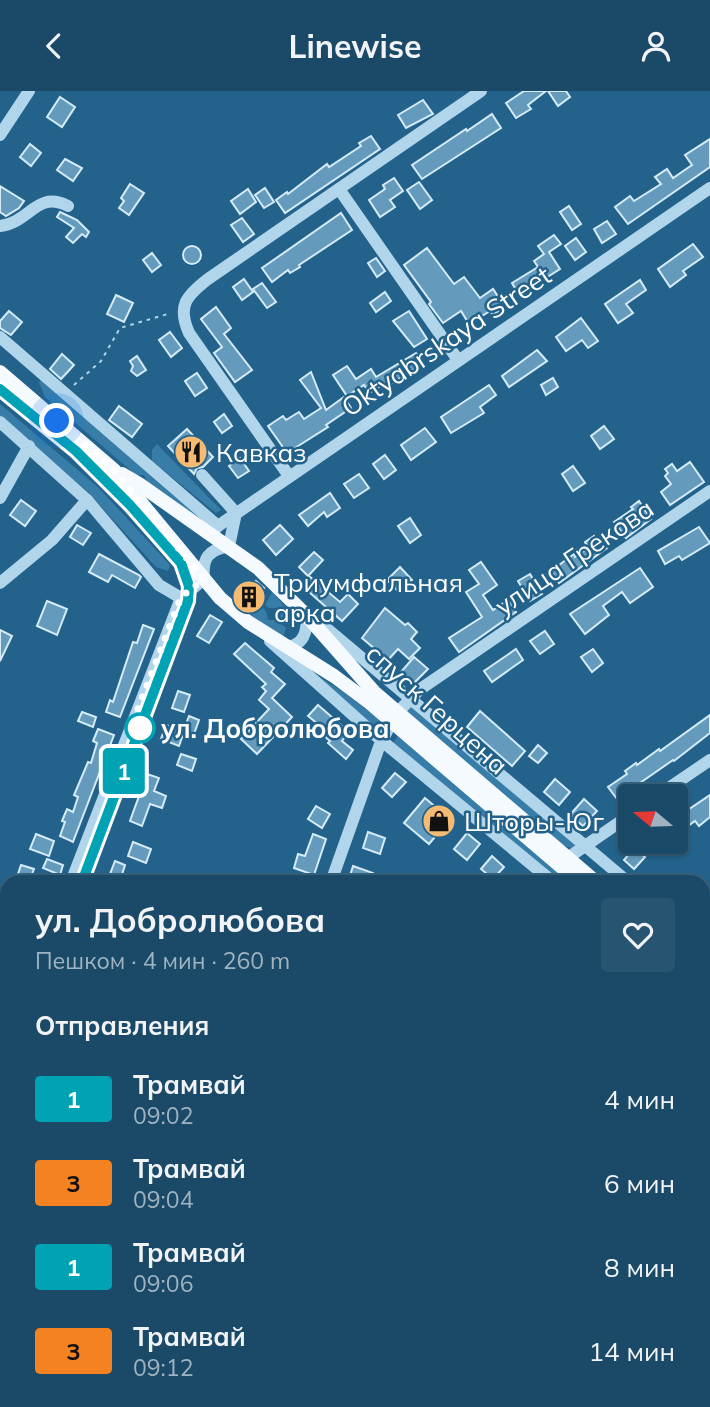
<!DOCTYPE html>
<html lang="ru">
<meta charset="utf-8">
<style>
:root{--surface:#1a4a68;--page:#275471;--text:#f1f3f6;--muted:#9fb3c0;--line:#38627c}
body{margin:0;font-family:Mulish,sans-serif;background:var(--page);color:var(--text);height:100vh;display:flex;flex-direction:column;font-size:26px;white-space:nowrap}
*{box-sizing:border-box;margin:0}
p{font-size:23px;color:var(--muted)}
.icon{flex:none;width:38px;height:38px;fill:none;stroke:currentColor;stroke-width:2;stroke-linecap:round;stroke-linejoin:round}
.map{position:relative;flex:1;overflow:hidden}
.panel{position:absolute;left:0px;top:784px;width:710px;height:532px;display:flex;flex-direction:column;background:var(--surface);border-radius:21px 21px 0 0;box-shadow:0 2px 5px #0004,0 0 0 2px var(--line)}
.panel>*{flex:none}
.badge{padding:0 14px;border-radius:5px;font-size:24px;line-height:46px}
.needle{width:46px;rotate:289deg}
.tools{position:absolute;left:618px;top:693px;display:grid;gap:14px}
.tools a{display:grid;place-items:center;width:70px;height:70px;border-radius:7px;background:var(--surface);box-shadow:0 2px 5px #0004,0 0 0 2px var(--line);font-size:35px}
.you{position:absolute;width:35px;height:35px;margin:-18px;border:5px solid #fff;border-radius:50%;background:#1a73e8;box-shadow:0 0 0 10px #1a73e833}
.map>.badge{position:absolute;translate:-50% -50%;box-shadow:0 0 0 4px #fff}
h2{padding:0 35px;font-size:26px;line-height:63px}
.round{display:grid;place-items:center;flex:none;width:74px;height:74px;border-radius:7px;background:var(--page)}
.overview{display:flex;align-items:center;justify-content:space-between;height:119px;padding:0 35px}
h1{font-size:33px;font-weight:700;line-height:52px}
ul{padding:0;list-style:none}
li{display:flex;align-items:center;gap:21px;height:84px;padding:0 35px}
li div{flex:1}
li b{display:block;font-size:26px}
li em{font-style:normal}
li .badge{min-width:77px;font-weight:700;text-align:center}
header{display:flex;justify-content:space-between;align-items:center;height:91px;padding:0 35px;background:var(--surface);font-size:32px;font-weight:700}
.map>svg:first-child{display:block}
.green{fill:#377da8}
.building{fill:#649bbd;stroke:#d5ebf8;stroke-width:2}
.lines{fill:none;stroke-linecap:round;stroke-linejoin:round}
.path{stroke:#b1d5eb;stroke-width:2;stroke-dasharray:3.5 5;stroke-linecap:butt}
.minor{stroke:#b1d5eb;stroke-width:12}
.major{stroke:#f5fafe;stroke-width:14}
.tram{stroke:#fff;stroke-width:2}
.line-casing{stroke:#fff;stroke-width:16}
.line{stroke:#00a3b4;stroke-width:10}
.walk{stroke:#fff;stroke-width:7;stroke-dasharray:0 12.6}
.stop-dot{fill:#fff;stroke:#00a3b4;stroke-width:3.5}
.labels{text-anchor:middle;dominant-baseline:central;stroke-width:5;stroke-linejoin:round;paint-order:stroke}
.street-label{font-size:26px;fill:#fff;stroke:#23628b}
.poi-label{font-size:26px;fill:#fff;stroke:#23628b;text-anchor:start}
.stop-label{font-size:26px;font-weight:bold;fill:#fff;stroke:#23628b;text-anchor:start}
</style>
<header><svg class="icon" aria-label="back" viewBox="0 0 24 24"><path d="M15 5l-7 7 7 7"/></svg>Linewise<svg class="icon" aria-label="person" viewBox="0 0 24 24"><circle cx="12" cy="8" r="4"/><path d="M4 21q1-7 8-7t8 7"/></svg></header>
<div class="map">
<svg width="710" height="1316" viewBox="0 0 710 1316">
<rect width="100%" height="100%" fill="#23628b"/>
<g class="green">
<polygon points="41,288 207,428 203,433 148,392 144,384 136,384 45,306 39,292"/>
<polygon points="0,313 99,397 170,474 168,480 156,476 88,401 0,326"/>
<polygon points="157,353 221,419 216,422 152,370 152,359"/>
<polygon points="272,501 297,529 297,531 289,533 280,526 281,521 278,517 269,517 265,514"/>
<polygon points="263,517 266,520 268,529 277,529 286,537 283,547 251,524"/>
<polygon points="304,576 343,601 384,632 379,643"/>
<polygon points="413,612 580,753 572,757 560,754 406,620"/>
<polygon points="398,645 558,779 561,791 557,791 392,653"/>
</g>
<g class="building">
<polygon points="524,0 546,0 528,14 531,18 516,27 506,12"/>
<polygon points="548,0 566,0 570,6 558,15"/>
<polygon points="60,6 75,16 62,36 47,26"/>
<polygon points="423,9 433,23 406,37 398,24"/>
<polygon points="492,23 501,37 422,88 412,74 466,38 467,40"/>
<polygon points="371,45 380,58 285,122 276,109 287,101 288,103 327,73 329,76 361,55 359,52"/>
<polygon points="710,48 710,76 628,133 615,116 630,105 634,110 661,93 655,86 667,78 673,87 692,74 685,64"/>
<polygon points="30,53 41,62 31,75 20,66"/>
<polygon points="65,68 82,77 73,90 57,79"/>
<polygon points="394,87 403,100 390,109 395,116 380,126 369,109 385,98 383,94"/>
<polygon points="419,91 432,109 420,118 407,99"/>
<polygon points="130,93 144,102 129,124 119,117 124,110 121,107"/>
<polygon points="0,95 24,110 19,117 6,125 0,121"/>
<polygon points="265,97 274,111 264,117 255,104"/>
<polygon points="248,98 256,111 240,123 231,110"/>
<polygon points="569,115 581,133 572,139 560,121"/>
<polygon points="60,121 77,129 89,141 86,146 82,143 73,152 66,146 74,137 57,126"/>
<polygon points="341,122 352,139 299,174 300,176 290,182 288,179 272,191 262,177"/>
<polygon points="242,127 254,143 243,151 231,134"/>
<polygon points="607,130 616,143 602,152 594,138"/>
<polygon points="554,144 561,153 549,161 560,178 519,204 512,192 538,176 534,170 544,163 538,155"/>
<polygon points="576,147 586,161 575,169 565,155"/>
<polygon points="693,153 703,166 683,180 686,184 670,196 658,178"/>
<circle cx="192" cy="164" r="9"/>
<polygon points="427,157 454,193 464,186 480,207 493,198 505,216 493,224 490,220 469,233 461,220 443,232 429,213 431,211 404,174"/>
<polygon points="152,162 161,174 152,181 143,169"/>
<polygon points="376,167 385,180 377,186 368,172"/>
<polygon points="244,188 253,201 242,209 233,196"/>
<polygon points="640,189 646,199 626,213 633,222 618,232 605,213"/>
<polygon points="262,192 276,211 267,217 253,198"/>
<polygon points="385,201 391,210 376,221 370,212"/>
<polygon points="116,204 133,212 124,231 107,223"/>
<polygon points="216,216 231,237 224,243 252,279 235,291 214,262 222,256 201,228"/>
<polygon points="9,220 22,231 11,244 0,237 0,230"/>
<polygon points="409,220 427,248 414,256 393,230"/>
<polygon points="581,227 598,250 588,257 582,249 566,260 556,246"/>
<polygon points="170,241 182,257 171,266 159,249"/>
<polygon points="537,259 547,270 509,296 502,285"/>
<polygon points="416,262 424,273 387,295 385,292 369,302 364,294 347,305 333,284 347,275 356,288 371,278 376,286"/>
<polygon points="62,263 74,274 61,288 50,278"/>
<polygon points="137,265 146,279 137,285 131,280 133,275 130,270"/>
<polygon points="311,281 326,319 344,306 351,317 326,334 328,336 287,362 268,335 283,325 286,329 299,321 304,328 321,317 300,289"/>
<polygon points="197,282 207,297 195,305 185,290"/>
<polygon points="553,287 558,296 546,304 541,294"/>
<polygon points="489,294 496,304 480,316 484,322 451,342 441,326"/>
<polygon points="119,315 142,333 132,346 109,329"/>
<polygon points="224,323 232,335 222,342 214,331"/>
<polygon points="604,335 614,348 600,358 591,345"/>
<polygon points="425,337 436,351 411,369 401,354"/>
<polygon points="187,338 213,366 203,376 197,377 194,383 168,355"/>
<polygon points="385,364 396,379 384,388 373,373"/>
<polygon points="240,367 249,380 238,387 229,375"/>
<polygon points="690,371 704,391 670,414 661,401 671,393 665,385 668,382 665,378 672,373 677,380"/>
<polygon points="573,375 585,392 573,400 562,383"/>
<polygon points="359,383 369,397 354,407 344,393"/>
<polygon points="330,402 340,417 327,426 324,421 308,435 299,424"/>
<polygon points="21,409 36,420 25,435 10,424"/>
<polygon points="639,410 651,428 626,447 614,431 633,418 631,416"/>
<polygon points="410,427 421,444 410,452 398,435"/>
<polygon points="77,434 91,442 83,454 70,446"/>
<polygon points="280,434 293,448 276,464 263,449"/>
<polygon points="699,436 710,452 682,469 679,465 665,473 658,460"/>
<polygon points="594,445 596,449 600,446 607,457 559,492 551,480 574,463 575,466 588,457 585,451"/>
<polygon points="314,461 323,469 308,485 299,476"/>
<polygon points="99,463 139,484 141,486 135,497 112,484 108,491 89,481"/>
<polygon points="481,471 497,494 483,504 493,519 508,509 516,521 459,561 449,547 482,526 466,501 479,493 469,479"/>
<polygon points="400,476 412,489 399,501 387,489"/>
<polygon points="640,477 653,496 630,512 622,501 603,515 609,524 585,543 570,523"/>
<polygon points="530,483 542,503 530,510 518,490"/>
<polygon points="309,485 340,511 348,503 358,513 342,530 301,494"/>
<polygon points="256,490 264,497 246,516 238,509"/>
<polygon points="47,510 67,518 57,544 37,535"/>
<polygon points="385,517 405,534 408,532 417,541 411,548 420,557 409,568 398,558 388,569 362,547"/>
<polygon points="210,524 222,531 209,552 197,545"/>
<polygon points="143,534 154,538 120,626 106,621 110,609 113,611 133,551 137,552"/>
<polygon points="0,539 12,545 0,570"/>
<polygon points="545,540 554,553 540,563 530,550"/>
<polygon points="245,552 274,577 271,581 285,593 272,607 292,626 257,663 241,648 269,618 259,609 266,600 262,596 266,593 234,563"/>
<polygon points="516,558 523,569 492,591 484,580"/>
<polygon points="593,558 603,572 592,581 581,566"/>
<polygon points="414,566 428,578 413,593 401,581"/>
<polygon points="178,600 190,604 184,621 172,617"/>
<polygon points="318,614 349,641 342,650 353,659 346,668 328,652 330,650 322,643 325,639 308,625"/>
<polygon points="480,620 525,660 512,675 467,636"/>
<polygon points="82,621 96,626 93,636 78,630"/>
<polygon points="710,624 710,642 674,670 673,669 617,708 608,696 627,683 625,680 636,672 637,674 659,658 660,660"/>
<polygon points="189,625 199,629 194,643 184,639"/>
<polygon points="166,634 184,641 179,655 161,648"/>
<polygon points="98,638 114,644 73,751 60,745 65,731 62,730 67,718 73,721 78,706 74,704 88,671 91,672 97,652 93,650"/>
<polygon points="538,654 547,662 538,672 529,665"/>
<polygon points="181,663 196,668 192,680 177,674"/>
<polygon points="395,682 406,691 392,706 382,697"/>
<polygon points="147,683 159,687 154,700 166,705 162,717 150,713 142,735 130,730"/>
<polygon points="555,688 570,701 559,714 544,701"/>
<polygon points="710,704 710,726 699,735 695,730 676,744 676,727"/>
<polygon points="425,707 450,728 429,753 404,732"/>
<polygon points="584,708 597,720 583,735 570,724"/>
<polygon points="316,715 330,723 322,737 308,728"/>
<polygon points="368,741 385,747 380,763 363,757"/>
<polygon points="467,742 480,753 467,769 454,758"/>
<polygon points="36,743 54,750 49,765 30,758"/>
<polygon points="313,743 326,748 314,784 294,777 298,763 305,765"/>
<polygon points="133,751 151,758 146,772 128,765"/>
<polygon points="634,757 645,766 634,778 624,769"/>
<polygon points="492,765 504,776 493,788 481,778"/>
<polygon points="47,768 63,774 60,784 43,777"/>
<polygon points="115,770 125,774 121,787 110,783"/>
<polygon points="21,774 34,778 29,791 17,786"/>
<polygon points="353,775 373,782 370,791 348,791"/>
</g>
<g class="lines">
<g class="path">
<polyline points="74,294 101,270 120,237 171,222"/>
<polyline points="704,937 710,943"/>
<polyline points="704,1117 710,1113"/>
<polyline points="388,1316 391,1309"/>
</g>
<g class="minor">
<polyline points="0,44 29,0"/>
<polyline points="339,98 458,269"/>
<path d="M0,135C31,131 36,99 68,115"/>
<polyline points="0,246 218,435"/>
<polyline points="0,331 87,409 159,494 181,507"/>
<path d="M289,385L189,242C177,215 186,205 208,188L481,0"/>
<polyline points="0,407 29,355"/>
<polyline points="211,443 218,435 710,97"/>
<polyline points="0,492 52,449 87,409"/>
<path d="M181,507L204,488C202,467 208,459 229,455L236,422L202,384"/>
<polyline points="318,530 628,791"/>
<polyline points="270,550 382,650 553,791"/>
<path d="M285,556C304,555 307,541 307,525"/>
<polyline points="398,621 419,599 710,400"/>
<polyline points="657,705 710,669"/>
<polyline points="569,766 630,724"/>
<polyline points="71,791 181,507"/>
<polyline points="331,791 379,656 392,630"/>
<polyline points="0,804 7,808"/>
<polyline points="704,855 710,860"/>
<polyline points="704,920 710,926"/>
<polyline points="0,1016 7,999"/>
<polyline points="0,1172 7,1175"/>
<polyline points="342,1309 359,1316"/>
<polyline points="19,1316 22,1309"/>
<polyline points="131,1316 134,1309"/>
<polyline points="371,1316 374,1309"/>
<polyline points="605,1316 608,1309"/>
</g>
<g class="major">
<polyline points="0,281 114,379 220,507 248,531 334,585 370,612 579,791"/>
<polyline points="122,383 139,393 258,477 307,525 374,601 596,791"/>
<polyline points="704,882 710,888"/>
<polyline points="704,898 710,903"/>
</g>
<g class="tram">
<polyline points="0,298 76,360 130,414 181,472 189,495 188,510 82,791"/>
<polyline points="146,1316 148,1309"/>
</g>
</g>
<g class="lines">
<defs>
<polyline id="line" points="0,298 76,360 130,414 181,472 189,495 188,510 82,791"/>
</defs>
<use href="#line" class="line-casing"/>
<use href="#line" class="line"/>
<polyline class="walk" points="57,330 114,379 204,488 181,506 131,636 140,637"/>
</g>
<defs>
<symbol id="restaurant-disc" viewBox="-11 -11 22 22"><circle r="9.5" fill="#f6bb73" stroke="#23628b"/><path d="M-5-6h1v4h1v-4h1v4h1v-4h1v5L-1.5 .5V6h-2V.5L-5-1ZM5-6V6H3V1.5H1.5Q1.5-4 5-6Z" fill="#111"/></symbol>
<symbol id="building-disc" viewBox="-11 -11 22 22"><circle r="9.5" fill="#f6bb73" stroke="#23628b"/><path d="M-4-6H4V6H1V3H-1V6H-4ZM-2.5-4.3h1.7v1.8h-1.7ZM.8-4.3h1.7v1.8H.8ZM-2.5-1h1.7V.8h-1.7ZM.8-1h1.7V.8H.8Z" fill="#111"/></symbol>
<symbol id="shop-disc" viewBox="-11 -11 22 22"><circle r="9.5" fill="#f6bb73" stroke="#23628b"/><path d="M-5-2.5h2.3a2.7 3.5 0 0 1 5.4 0H5L5.5 6h-11ZM-1.5-2.5h3a1.5 2.3 0 0 0-3 0Z" fill="#111"/></symbol>
</defs>
<g fill-rule="evenodd">
<use href="#restaurant-disc" x="172" y="342" width="38" height="38"/>
<use href="#building-disc" x="230" y="487" width="38" height="38"/>
<use href="#shop-disc" x="420" y="711" width="38" height="38"/>
</g>
<circle class="stop-dot" cx="140" cy="637" r="14"/>
<g class="labels">
<g class="street-label">
<text transform="translate(446 250) rotate(-34)">Oktyabrskaya Street</text>
<text transform="translate(574 466) rotate(-34)">улица Грекова</text>
<text transform="translate(437 618) rotate(42)">спуск Герцена</text>
</g>
<g class="poi-label">
<text x="216" y="361">Кавказ</text>
<text x="274" y="491">Триумфальная<tspan x="274" dy="30">арка</tspan></text>
<text x="464" y="730">Шторы-Юг</text>
</g>
<g class="stop-label">
<text x="161" y="637">ул. Добролюбова</text>
</g>
</g>
</svg>
<div class="tools">
<a><svg class="needle" viewBox="-14 -14 28 28"><path d="M0-13l5 13h-10z" fill="#e53935"/><path d="M0 13l5-13h-10z" fill="#9fb3c0"/></svg></a>
</div>
<div class="you" style="left:57px;top:330px"></div>
<b class="badge" style="left:124px;top:680px;background:#00a3b4;color:#fff">1</b>
<section class="panel">
<div class="overview"><div><h1>ул. Добролюбова</h1><p>Пешком · 4 мин · 260 m</p></div><a class="round"><svg class="icon" aria-label="heart" viewBox="0 0 24 24"><path d="M12 20l-8-8c-3-5 5-10 8-4 3-6 11-1 8 4z"/></svg></a></div>
<h2>Отправления</h2>
<ul>
<li><span class="badge" style="background:#00a3b4;color:#fff">1</span><div><b>Трамвай</b><p>09:02</p></div><em>4 мин</em></li>
<li><span class="badge" style="background:#f58220;color:#111">3</span><div><b>Трамвай</b><p>09:04</p></div><em>6 мин</em></li>
<li><span class="badge" style="background:#00a3b4;color:#fff">1</span><div><b>Трамвай</b><p>09:06</p></div><em>8 мин</em></li>
<li><span class="badge" style="background:#f58220;color:#111">3</span><div><b>Трамвай</b><p>09:12</p></div><em>14 мин</em></li>
</ul>
</section>
</div>
